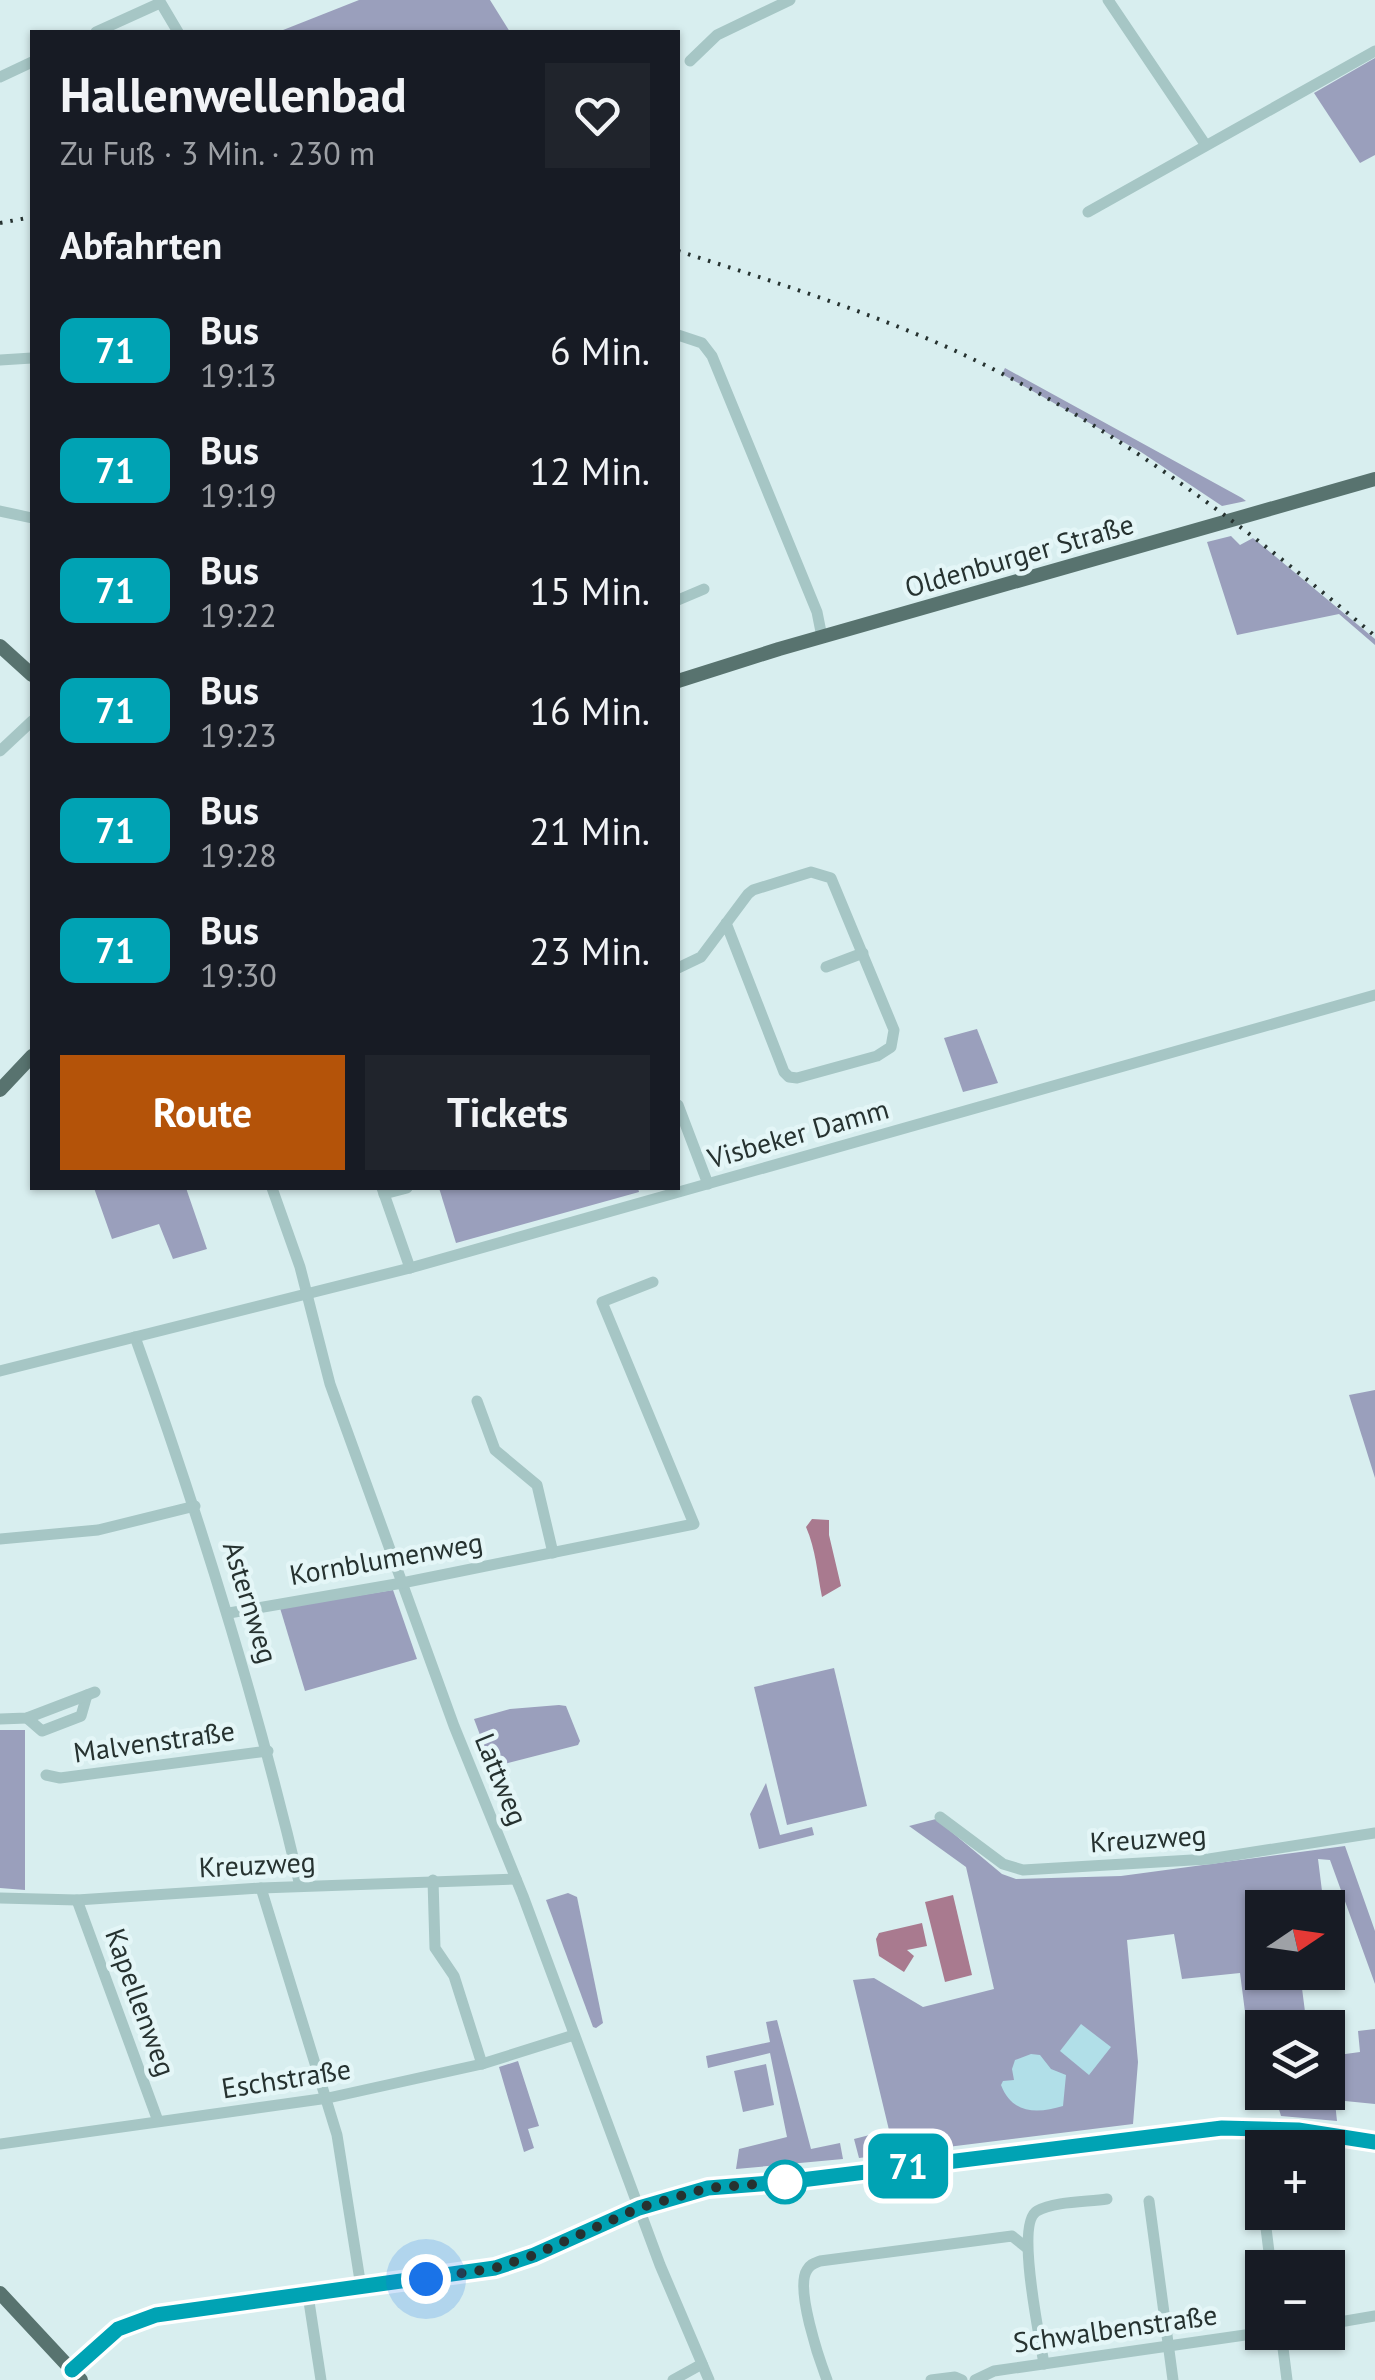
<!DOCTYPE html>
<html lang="de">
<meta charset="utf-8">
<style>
:root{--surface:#171b24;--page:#20242c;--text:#f1f3f6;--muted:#9ea1a6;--accent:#b45309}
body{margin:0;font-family:"PT Sans",sans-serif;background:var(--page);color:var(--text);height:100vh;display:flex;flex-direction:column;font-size:38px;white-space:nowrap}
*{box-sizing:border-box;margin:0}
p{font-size:32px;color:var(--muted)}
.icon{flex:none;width:55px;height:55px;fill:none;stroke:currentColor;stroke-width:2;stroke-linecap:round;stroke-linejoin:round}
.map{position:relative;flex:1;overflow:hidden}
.drawer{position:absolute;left:30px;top:30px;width:650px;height:1160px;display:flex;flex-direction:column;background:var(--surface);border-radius:0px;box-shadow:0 2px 8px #0004}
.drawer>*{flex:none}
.badge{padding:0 20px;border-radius:15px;font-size:35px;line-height:65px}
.needle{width:65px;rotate:77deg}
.fabs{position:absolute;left:1245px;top:1890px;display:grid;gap:20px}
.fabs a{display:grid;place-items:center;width:100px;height:100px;border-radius:0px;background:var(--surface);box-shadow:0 2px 8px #0004;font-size:50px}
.you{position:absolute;width:50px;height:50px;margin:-25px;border:8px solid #fff;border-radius:50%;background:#1a73e8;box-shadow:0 0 0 15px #1a73e833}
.map>.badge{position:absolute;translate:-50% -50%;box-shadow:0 0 0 5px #fff}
h2{padding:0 30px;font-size:38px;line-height:90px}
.round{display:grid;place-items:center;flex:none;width:105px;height:105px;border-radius:0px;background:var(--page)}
.summary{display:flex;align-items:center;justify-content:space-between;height:170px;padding:0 30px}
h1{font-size:48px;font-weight:800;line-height:75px}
.primary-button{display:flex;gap:20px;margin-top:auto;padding:20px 30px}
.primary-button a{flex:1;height:115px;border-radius:0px;background:var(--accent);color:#fff;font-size:40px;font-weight:800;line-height:115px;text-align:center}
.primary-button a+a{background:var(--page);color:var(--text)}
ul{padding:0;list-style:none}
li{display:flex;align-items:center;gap:30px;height:120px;padding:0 30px}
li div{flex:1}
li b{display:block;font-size:38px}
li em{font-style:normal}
li .badge{min-width:110px;font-weight:700;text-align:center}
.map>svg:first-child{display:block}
.green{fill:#9a9fbc}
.sand{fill:#b1dfe8}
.water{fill:#a97a8f}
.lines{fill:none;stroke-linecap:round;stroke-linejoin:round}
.minor{stroke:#a6c6c5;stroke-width:11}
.major{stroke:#58736f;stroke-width:14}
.rail{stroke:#263230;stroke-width:4;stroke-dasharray:2.5 8;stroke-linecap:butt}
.line-casing{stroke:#fff;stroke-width:22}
.line{stroke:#00a3b4;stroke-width:15}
.walk{stroke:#263230;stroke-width:10;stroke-dasharray:0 18}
.stop-dot{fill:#fff;stroke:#00a3b4;stroke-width:5}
.labels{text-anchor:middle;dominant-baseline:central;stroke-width:9;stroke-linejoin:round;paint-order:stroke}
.street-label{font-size:28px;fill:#263230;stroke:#e4f6f7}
</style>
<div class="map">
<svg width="1375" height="2380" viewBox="0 0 1375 2380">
<rect width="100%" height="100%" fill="#d8eeef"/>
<g class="green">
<polygon points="359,0 490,0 510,32 278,32"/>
<polygon points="1375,58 1375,155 1360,163 1314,93"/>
<polygon points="1005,368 1242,498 1246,501 1222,506 1141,452 1002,374"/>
<polygon points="1231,536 1240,545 1253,538 1375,639 1375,645 1339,614 1237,635 1207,542"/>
<polygon points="977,1029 998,1083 963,1092 944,1038"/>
<polygon points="94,1188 186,1188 207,1249 173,1259 159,1224 112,1239"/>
<polygon points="439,1188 638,1188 639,1192 456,1243"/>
<polygon points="1375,1390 1375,1478 1349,1395"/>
<polygon points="393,1590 417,1659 305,1691 280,1608"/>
<polygon points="834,1668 867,1806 787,1825 754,1687"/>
<polygon points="559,1705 566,1706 580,1741 578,1745 492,1767 474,1719 510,1709"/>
<polygon points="0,1730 25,1730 25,1890 0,1888"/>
<polygon points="766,1783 780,1835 812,1827 814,1835 759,1849 750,1814"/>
<polygon points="936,1819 1002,1874 1016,1879 1121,1876 1345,1846 1375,1931 1375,1984 1330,1860 1318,1859 1324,1907 1262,1908 1260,1970 1300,1973 1307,2027 1262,2028 1262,2033 1248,2035 1240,1973 1182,1979 1174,1934 1127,1940 1138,2062 1133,2124 859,2158 854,2139 889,2130 853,1980 874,1978 923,2007 994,1989 966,1867 909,1826"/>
<polygon points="568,1893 577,1897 603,2023 596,2028 593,2027 546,1900"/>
<polygon points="777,2020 811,2149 840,2143 843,2159 736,2169 739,2149 787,2137 770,2053 708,2068 706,2056 770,2042 766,2022"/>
<polygon points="1375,2029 1375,2104 1345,2101 1338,2055 1360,2052 1358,2031"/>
<polygon points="1328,2038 1337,2121 1281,2116 1274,2093 1328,2092"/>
<polygon points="518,2061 539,2126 528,2129 534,2148 524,2152 499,2067"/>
<polygon points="766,2064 774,2105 743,2112 734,2071"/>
</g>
<g class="sand">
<polygon points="1081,2024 1111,2047 1089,2075 1060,2051"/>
<path d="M1031,2054L1040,2055L1051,2069L1066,2075L1063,2106C1037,2114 1012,2114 1001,2085L1003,2081L1014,2080L1012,2069L1015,2060Z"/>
</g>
<g class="water">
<path d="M812,1519L829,1520V1535L841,1586L822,1597C817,1572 816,1550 806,1527Z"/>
<polygon points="953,1895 972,1975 945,1982 925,1902"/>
<polygon points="922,1923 927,1946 907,1950 914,1956 904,1972 879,1956 876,1939 879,1933"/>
</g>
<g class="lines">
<g class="minor">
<polyline points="159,0 178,32"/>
<polyline points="1108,0 1205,144"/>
<polyline points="96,32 160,3"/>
<polyline points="690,61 717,35 790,0"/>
<polyline points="0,77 32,62"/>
<polyline points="1088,212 1375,51"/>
<polyline points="678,335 702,343 712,356 817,612 822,637"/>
<polyline points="0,360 32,358"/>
<polyline points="0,511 32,518"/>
<polyline points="678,600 704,589"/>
<polyline points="0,751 32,721"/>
<polyline points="826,967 863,953"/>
<polyline points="678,968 701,957 748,894 753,890 811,872 831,878 894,1030 891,1047 877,1056 797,1078 789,1077 784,1072 726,923"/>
<polyline points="678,1105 708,1184"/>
<polyline points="272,1188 300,1267 330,1384 454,1726 523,1896 660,2265 709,2380"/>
<polyline points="382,1188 410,1268"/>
<polyline points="384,1194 407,1188"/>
<path d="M135,1337C200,1518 256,1699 300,1886"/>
<polyline points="0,1371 410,1268 1375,995"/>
<polyline points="477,1401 495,1450 537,1485 553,1553"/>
<polyline points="0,1539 98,1530 195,1506"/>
<polyline points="229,1613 402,1583 694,1524 602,1302 653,1282"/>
<polyline points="27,1718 42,1731 81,1716 87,1695"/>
<polyline points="0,1719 27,1718 95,1692"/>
<polyline points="46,1775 60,1778 268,1751"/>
<polyline points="940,1817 1003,1864 1023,1870 1209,1859 1375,1833"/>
<polyline points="433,1880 435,1948 454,1976 482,2064"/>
<polyline points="261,1888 337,2135 361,2287"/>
<polyline points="0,1898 77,1900 261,1888 516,1879"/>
<polyline points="77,1900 158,2121"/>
<polyline points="0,2144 328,2098 482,2064 574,2035"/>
<polyline points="1149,2201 1173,2380"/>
<polyline points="1264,2212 1271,2268"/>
<polyline points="308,2295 321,2380"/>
<polyline points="1328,2324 1375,2316"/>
<polyline points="1281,2332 1287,2380"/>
<path d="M1044,2364C1040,2338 1015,2223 1037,2211C1055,2201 1087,2202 1107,2199"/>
<polyline points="71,2369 118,2329 156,2315 495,2268 534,2255 639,2208 708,2188 785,2182 1222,2127 1298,2130 1375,2141"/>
<polyline points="673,2380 702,2364"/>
<path d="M827,2380C819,2359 795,2288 807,2270C810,2264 815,2263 820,2261L1012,2236L1027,2248"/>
<polyline points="931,2380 955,2377 962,2380"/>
<polyline points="975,2380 994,2371 1266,2332"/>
</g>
<g class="major">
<polyline points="0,646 32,675"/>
<polyline points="678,681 779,649 1375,479"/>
<polyline points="0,1090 32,1056"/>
<polyline points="0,2293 81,2380"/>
</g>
<g class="rail">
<polyline points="0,223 32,217"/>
<path d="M678,251C769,280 861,309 949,348C1106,419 1244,525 1375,636"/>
</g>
</g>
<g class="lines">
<defs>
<polyline id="line" points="72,2370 118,2329 156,2315 495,2268 534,2255 639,2208 708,2188 785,2182 1222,2128 1298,2130 1375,2142"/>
</defs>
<use href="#line" class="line-casing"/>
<use href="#line" class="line"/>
<polyline class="walk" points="426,2279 495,2268 534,2255 639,2208 708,2188 785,2182"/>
</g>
<circle class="stop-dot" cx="785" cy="2182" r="20"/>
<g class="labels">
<g class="street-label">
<text transform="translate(1019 555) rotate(-16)">Oldenburger Straße</text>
<text transform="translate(798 1133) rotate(-16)">Visbeker Damm</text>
<text transform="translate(386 1558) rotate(-10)">Kornblumenweg</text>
<text transform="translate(251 1602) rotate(73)">Asternweg</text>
<text transform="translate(154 1741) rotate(-8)">Malvenstraße</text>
<text transform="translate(502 1779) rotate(68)">Lattweg</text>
<text transform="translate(1148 1838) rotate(-4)">Kreuzweg</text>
<text transform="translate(257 1864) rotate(-3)">Kreuzweg</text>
<text transform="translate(141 2002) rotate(70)">Kapellenweg</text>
<text transform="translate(286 2078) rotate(-9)">Eschstraße</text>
<text transform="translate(1115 2328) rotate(-8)">Schwalbenstraße</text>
</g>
</g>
</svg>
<div class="fabs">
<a><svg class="needle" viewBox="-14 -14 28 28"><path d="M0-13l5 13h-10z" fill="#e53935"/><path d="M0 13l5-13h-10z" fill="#9ea1a6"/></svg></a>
<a><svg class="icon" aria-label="layers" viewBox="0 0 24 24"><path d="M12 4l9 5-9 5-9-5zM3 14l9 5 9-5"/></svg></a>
<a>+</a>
<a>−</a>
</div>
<div class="you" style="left:426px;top:2279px"></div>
<b class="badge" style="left:908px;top:2166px;background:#00a3b4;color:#fff">71</b>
<section class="drawer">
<div class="summary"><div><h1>Hallenwellenbad</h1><p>Zu Fuß · 3 Min. · 230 m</p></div><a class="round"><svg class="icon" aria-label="heart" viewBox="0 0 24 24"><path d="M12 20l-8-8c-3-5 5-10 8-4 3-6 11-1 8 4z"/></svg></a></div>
<h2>Abfahrten</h2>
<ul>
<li><span class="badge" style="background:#00a3b4;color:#fff">71</span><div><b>Bus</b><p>19:13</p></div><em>6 Min.</em></li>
<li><span class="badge" style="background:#00a3b4;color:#fff">71</span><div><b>Bus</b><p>19:19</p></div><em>12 Min.</em></li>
<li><span class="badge" style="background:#00a3b4;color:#fff">71</span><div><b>Bus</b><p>19:22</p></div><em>15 Min.</em></li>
<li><span class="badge" style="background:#00a3b4;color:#fff">71</span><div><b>Bus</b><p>19:23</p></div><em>16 Min.</em></li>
<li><span class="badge" style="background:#00a3b4;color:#fff">71</span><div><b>Bus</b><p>19:28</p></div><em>21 Min.</em></li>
<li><span class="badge" style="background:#00a3b4;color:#fff">71</span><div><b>Bus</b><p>19:30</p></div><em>23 Min.</em></li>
</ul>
<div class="primary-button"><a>Route</a><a>Tickets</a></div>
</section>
</div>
